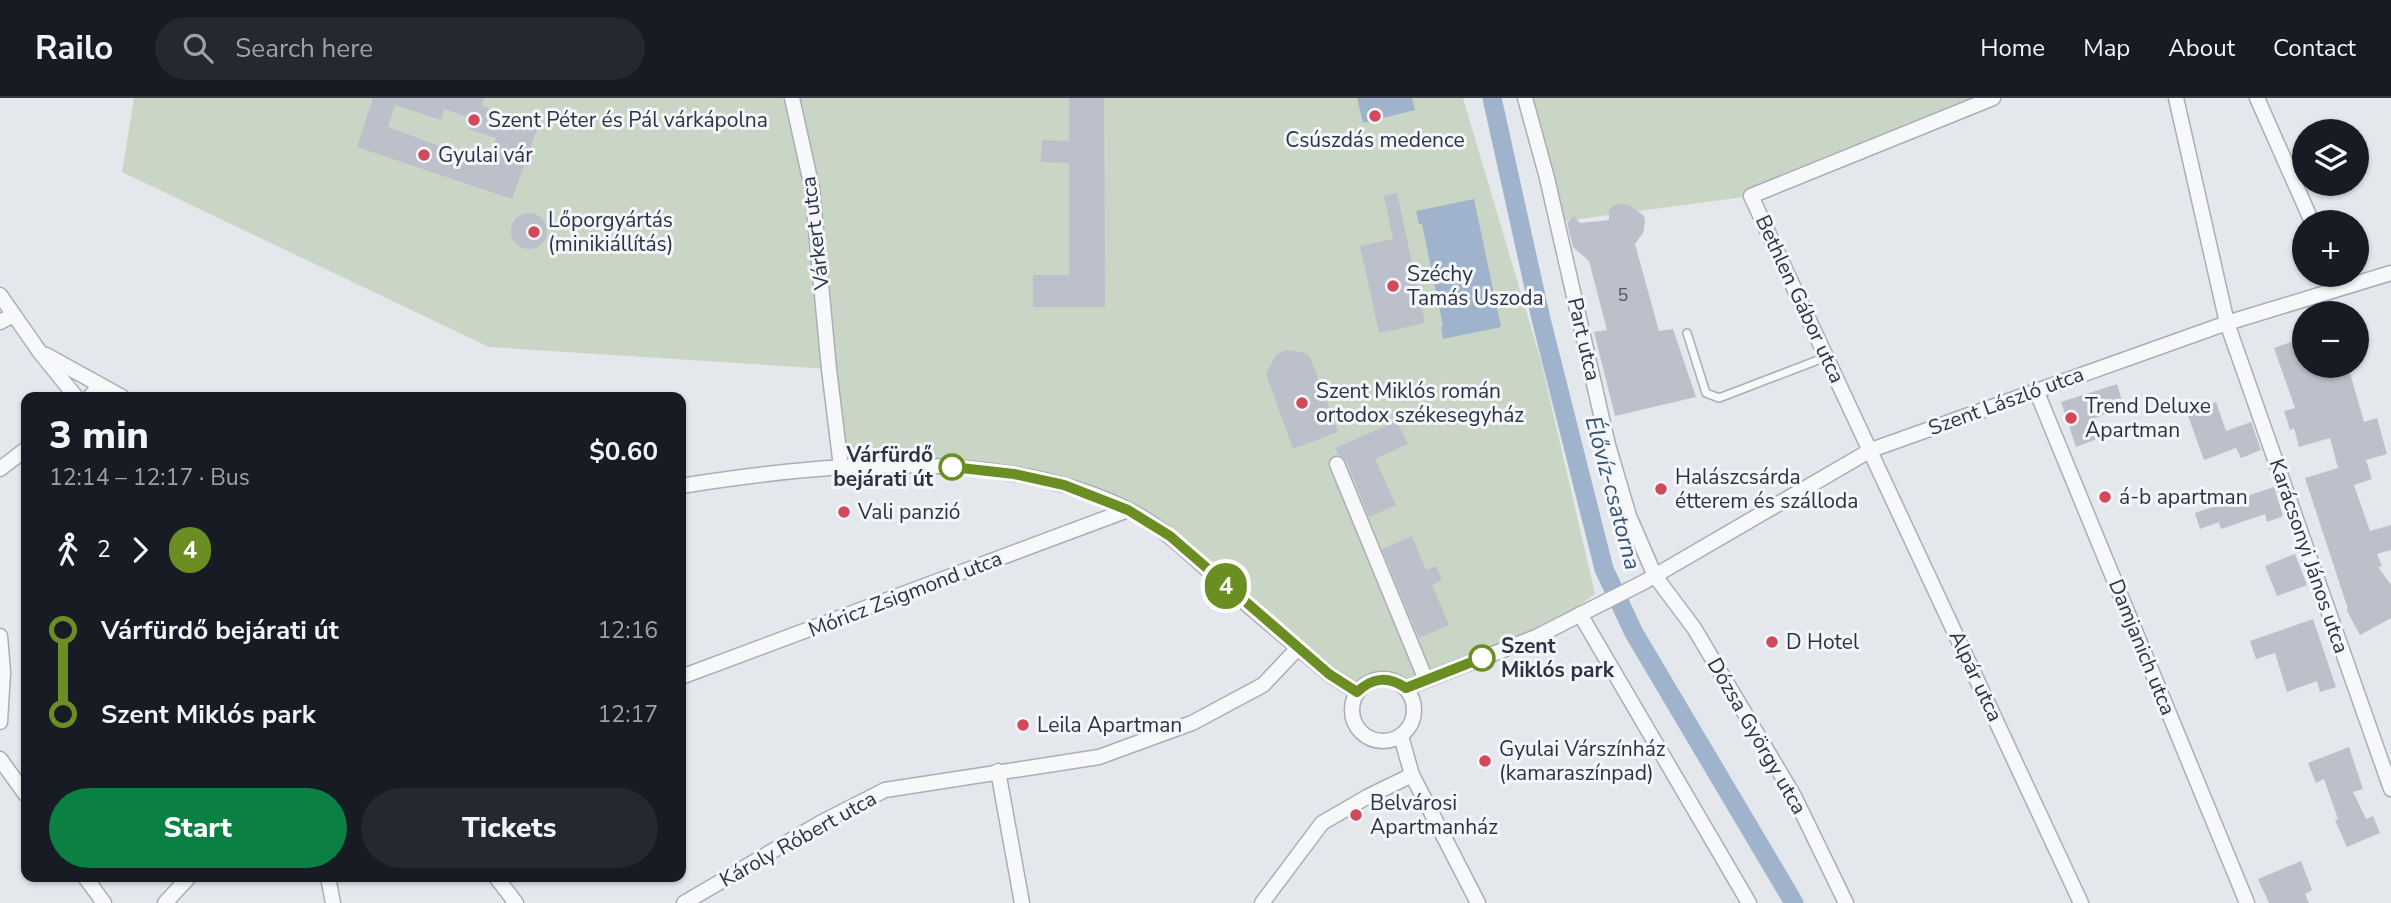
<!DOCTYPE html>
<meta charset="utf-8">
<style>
:root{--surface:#171b24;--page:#242831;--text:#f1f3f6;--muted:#9ea1a6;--line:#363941;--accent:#0b8043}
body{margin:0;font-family:"Nunito Sans",sans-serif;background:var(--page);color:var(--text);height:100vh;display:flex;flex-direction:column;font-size:26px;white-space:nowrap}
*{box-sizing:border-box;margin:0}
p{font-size:23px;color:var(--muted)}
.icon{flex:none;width:38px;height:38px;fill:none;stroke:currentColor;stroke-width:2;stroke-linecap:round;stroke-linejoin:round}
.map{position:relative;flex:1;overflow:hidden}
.sheet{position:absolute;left:21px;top:294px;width:665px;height:490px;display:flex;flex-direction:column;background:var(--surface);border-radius:14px;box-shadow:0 2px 5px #0004}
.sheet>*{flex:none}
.badge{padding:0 14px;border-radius:23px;font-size:24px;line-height:46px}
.buttons{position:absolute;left:2292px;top:21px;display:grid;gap:14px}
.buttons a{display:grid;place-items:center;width:77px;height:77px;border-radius:50%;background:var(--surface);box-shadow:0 2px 5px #0004;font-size:35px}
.map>.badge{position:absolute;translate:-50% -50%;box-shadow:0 0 0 4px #fff}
.legs{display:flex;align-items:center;gap:10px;height:77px;padding:0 28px;font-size:23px}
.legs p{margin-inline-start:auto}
.headline{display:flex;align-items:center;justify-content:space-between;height:119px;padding:0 28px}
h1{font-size:38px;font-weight:800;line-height:52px}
.primary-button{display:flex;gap:14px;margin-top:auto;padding:14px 28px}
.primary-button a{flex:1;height:80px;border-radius:42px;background:var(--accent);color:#fff;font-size:28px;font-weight:800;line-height:80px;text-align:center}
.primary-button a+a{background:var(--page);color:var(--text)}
ul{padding:0 28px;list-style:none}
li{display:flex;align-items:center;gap:24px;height:84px;font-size:26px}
li i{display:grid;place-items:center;width:10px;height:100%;margin:0 9px;background:currentColor}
li i::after{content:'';width:18px;height:18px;margin:-9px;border:5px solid;border-radius:50%;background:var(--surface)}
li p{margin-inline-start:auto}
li:first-child i{background:linear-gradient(#0000 50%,currentColor 0)}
li:last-child i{background:linear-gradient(currentColor 50%,#0000 0)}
header{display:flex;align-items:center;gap:42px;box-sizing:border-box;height:98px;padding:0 35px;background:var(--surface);border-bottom:2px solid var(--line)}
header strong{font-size:33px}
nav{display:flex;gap:38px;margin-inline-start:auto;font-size:24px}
.search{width:490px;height:63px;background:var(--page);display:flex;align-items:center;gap:18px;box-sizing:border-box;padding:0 24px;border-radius:38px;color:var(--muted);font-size:26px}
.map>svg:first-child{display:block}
.green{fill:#c9d6c5}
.water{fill:#9fb4cc}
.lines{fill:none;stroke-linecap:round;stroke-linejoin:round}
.canal{stroke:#9fb4cc;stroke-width:19}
.building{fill:#bbc0ca;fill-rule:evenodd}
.lane-casing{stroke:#a9aeb7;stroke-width:10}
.street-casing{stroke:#a9aeb7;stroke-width:17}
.lane{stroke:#f7f8fa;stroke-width:7}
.street{stroke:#f7f8fa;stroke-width:14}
.line-1-casing{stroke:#fff;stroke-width:16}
.line-1{stroke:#6b8e23;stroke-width:10}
.poi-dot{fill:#d1495b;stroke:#f4f6f9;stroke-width:2.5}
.stop-1-dot{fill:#fff;stroke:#6b8e23;stroke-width:3.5}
.labels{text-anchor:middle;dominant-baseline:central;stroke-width:6;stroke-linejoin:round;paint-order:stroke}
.number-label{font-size:18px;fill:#4f5766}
.poi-label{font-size:21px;fill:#2b3445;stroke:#f4f6f9;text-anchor:start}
.street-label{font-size:21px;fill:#2b3445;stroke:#f4f6f9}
.stop-label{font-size:21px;font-weight:bold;fill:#2b3445;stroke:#f4f6f9;text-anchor:end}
.water-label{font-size:23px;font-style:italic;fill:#34527a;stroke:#f4f6f9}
</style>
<header>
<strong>Railo</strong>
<div class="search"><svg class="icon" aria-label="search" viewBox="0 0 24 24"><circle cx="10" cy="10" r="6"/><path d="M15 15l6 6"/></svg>Search here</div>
<nav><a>Home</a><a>Map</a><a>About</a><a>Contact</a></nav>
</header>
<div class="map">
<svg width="2391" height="805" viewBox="0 0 2391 805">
<rect width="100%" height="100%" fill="#e4e7ec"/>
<g class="green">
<polygon points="134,0 1463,0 1541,263 1595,496 1536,539 1406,590 1397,583 1375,581 1357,594 1128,412 1014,376 841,369 829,271 489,249 122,74"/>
<polygon points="1525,0 1993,0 1751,98 1557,124"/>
</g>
<g class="water">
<polygon points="1357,0 1412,0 1415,12 1363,25"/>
<polygon points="1474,101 1501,229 1443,241 1441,229 1443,228 1422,126 1419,126 1416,113"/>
</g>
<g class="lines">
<polyline class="canal" points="1492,0 1541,221 1604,471 1634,535 1794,805"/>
</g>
<g class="building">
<path d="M373,0H484L482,8L539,26L512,101L357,49ZM395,7L441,22L444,11L473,21L469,31L496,40L488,66L388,29Z"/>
<polygon points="1069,0 1104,0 1105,209 1033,209 1033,177 1069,177 1069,65 1041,64 1042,42 1069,43"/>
<polygon points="1397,95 1425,225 1379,235 1360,148 1393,141 1384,98"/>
<polygon points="1624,106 1631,108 1644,118 1645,124 1643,135 1635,146 1659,233 1673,231 1696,299 1615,318 1594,234 1607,232 1589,163 1573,149 1567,125 1574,118 1580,125 1609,122 1609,112 1615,107"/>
<circle cx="529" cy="133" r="18"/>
<polygon points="2305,239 2305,268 2348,268 2364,324 2377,320 2387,356 2366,362 2372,381 2354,387 2370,433 2391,427 2391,452 2377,456 2382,468 2378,469 2391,487 2391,520 2360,537 2346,511 2348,511 2305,380 2338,370 2330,340 2299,349 2294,330 2290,332 2284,313 2295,310 2274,250"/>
<polygon points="1286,252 1302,254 1310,259 1338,334 1293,351 1266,276 1276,257"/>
<polygon points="2117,286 2124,309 2095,320 2102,339 2076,349 2061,304"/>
<polygon points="2216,304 2226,333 2251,324 2261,352 2241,360 2236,350 2204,362 2187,315"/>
<polygon points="1397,323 1408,346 1375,361 1396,407 1369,419 1346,362 1339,357 1335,350"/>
<polygon points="2274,389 2283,418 2267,424 2265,416 2221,431 2219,424 2200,431 2195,415"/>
<polygon points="1412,438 1426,472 1436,468 1442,482 1432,487 1449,527 1419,540 1382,451"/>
<polygon points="2295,456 2307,487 2277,498 2265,468"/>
<polygon points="2313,521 2336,589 2320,594 2317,583 2287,594 2275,555 2256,561 2250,543"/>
<polygon points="2349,649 2363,691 2353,694 2366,721 2373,718 2380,735 2347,749 2335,722 2338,721 2324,681 2316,685 2308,665"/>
<polygon points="2301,763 2312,792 2305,796 2309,805 2269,805 2258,781"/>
</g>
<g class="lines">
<defs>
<polyline id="lane" points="1687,235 1706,295 1719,300 1826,259"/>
<g id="street">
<polyline points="792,0 812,90 829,271 841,369"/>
<polyline points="1525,0 1547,80 1608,347 1629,418 1655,478 1694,530 1794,698 1846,805"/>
<polyline points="1993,0 1751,98 2081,805"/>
<polyline points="2176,0 2227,225 2391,691"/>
<polyline points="2257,0 2312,124"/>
<polyline points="0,197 39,253 76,299"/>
<polyline points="0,224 13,217"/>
<polyline points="46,257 122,299"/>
<polyline points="2036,292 2247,805"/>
<polyline points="90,299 99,288"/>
<polyline points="1337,366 1426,582"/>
<polyline points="0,371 26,351"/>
<path d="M681,388C818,366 1000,347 1129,412C1165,430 1194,460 1224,487C1259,517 1294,546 1329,576L1357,594"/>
<polyline points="1580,516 1749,805"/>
<polyline points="0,538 3,574 0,624"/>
<polyline points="681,579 1128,412"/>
<circle cx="1383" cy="612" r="31"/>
<polyline points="1406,590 1536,539 1644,484 1871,352 2227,225 2391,175"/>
<polyline points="1401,638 1412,677 1478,805"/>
<polyline points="0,661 26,697"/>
<polyline points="998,673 1022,805"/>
<polyline points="85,779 104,805"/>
<polyline points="328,779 333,805"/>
<polyline points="496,779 516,805"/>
<polyline points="165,805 189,779"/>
<polyline points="684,805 822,724 885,692 1099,659 1192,625 1263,587 1298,550"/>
<polyline points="1262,805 1322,725 1367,699 1412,677"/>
</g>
</defs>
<use href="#lane" class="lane-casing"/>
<use href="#street" class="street-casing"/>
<use href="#lane" class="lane"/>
<use href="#street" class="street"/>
</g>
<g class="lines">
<defs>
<path id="line-1" d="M952,369L1014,376L1064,387L1128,412L1170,438L1329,576L1357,594C1373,579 1388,578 1406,590L1482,560"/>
</defs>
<use href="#line-1" class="line-1-casing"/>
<use href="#line-1" class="line-1"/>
</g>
<g class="poi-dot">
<circle cx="1375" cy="18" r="7"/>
<circle cx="474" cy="22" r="7"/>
<circle cx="424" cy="57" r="7"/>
<circle cx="534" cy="134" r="7"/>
<circle cx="1393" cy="188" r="7"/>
<circle cx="1302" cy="305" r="7"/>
<circle cx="2071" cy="320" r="7"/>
<circle cx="1661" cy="391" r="7"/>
<circle cx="2105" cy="399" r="7"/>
<circle cx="844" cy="414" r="7"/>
<circle cx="1772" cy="544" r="7"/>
<circle cx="1023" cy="627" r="7"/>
<circle cx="1485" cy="663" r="7"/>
<circle cx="1356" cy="717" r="7"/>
</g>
<g class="stop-1-dot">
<circle cx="952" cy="369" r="12"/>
<circle cx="1482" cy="560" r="12"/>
</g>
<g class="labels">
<g class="number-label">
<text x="1623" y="197">5</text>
</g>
<g class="poi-label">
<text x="488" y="22">Szent Péter és Pál várkápolna</text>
<text x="1375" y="42" text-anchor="middle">Csúszdás medence</text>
<text x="438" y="57">Gyulai vár</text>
<text x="548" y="122">Lőporgyártás<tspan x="548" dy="24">(minikiállítás)</tspan></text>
<text x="1407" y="176">Széchy<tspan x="1407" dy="24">Tamás Uszoda</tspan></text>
<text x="1316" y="293">Szent Miklós román<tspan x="1316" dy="24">ortodox székesegyház</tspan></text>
<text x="2085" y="308">Trend Deluxe<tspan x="2085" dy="24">Apartman</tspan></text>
<text x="1675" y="379">Halászcsárda<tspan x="1675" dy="24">étterem és szálloda</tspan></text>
<text x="2119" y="399">á-b apartman</text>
<text x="858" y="414">Vali panzió</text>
<text x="1786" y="544">D Hotel</text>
<text x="1037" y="627">Leila Apartman</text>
<text x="1499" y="651">Gyulai Várszínház<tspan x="1499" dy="24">(kamaraszínpad)</tspan></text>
<text x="1370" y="705">Belvárosi<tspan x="1370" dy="24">Apartmanház</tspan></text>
</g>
<g class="street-label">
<text transform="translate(815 135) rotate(-97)">Várkert utca</text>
<text transform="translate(1800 201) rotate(65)">Bethlen Gábor utca</text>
<text transform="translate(1584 241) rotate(77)">Part utca</text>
<text transform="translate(2006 303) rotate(-20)">Szent László utca</text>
<text transform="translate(2309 458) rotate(71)">Karácsonyi János utca</text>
<text transform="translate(905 496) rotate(-21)">Móricz Zsigmond utca</text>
<text transform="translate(2142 549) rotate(68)">Damjanich utca</text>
<text transform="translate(1976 578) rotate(65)">Alpár utca</text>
<text transform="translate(1757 638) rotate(60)">Dózsa György utca</text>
<text transform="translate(798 741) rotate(-29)">Károly Róbert utca</text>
</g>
<g class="stop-label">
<text x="933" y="357">Várfürdő<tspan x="933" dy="24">bejárati út</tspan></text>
<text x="1501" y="548" text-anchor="start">Szent<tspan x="1501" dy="24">Miklós park</tspan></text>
</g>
<g class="water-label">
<text transform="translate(1613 395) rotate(75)">Élővíz-csatorna</text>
</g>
</g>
</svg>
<div class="buttons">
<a><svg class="icon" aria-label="layers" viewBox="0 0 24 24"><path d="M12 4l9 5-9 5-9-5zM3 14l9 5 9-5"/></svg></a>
<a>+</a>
<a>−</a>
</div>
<b class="badge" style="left:1226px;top:488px;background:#6b8e23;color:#fff">4</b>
<section class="sheet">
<div class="headline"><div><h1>3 min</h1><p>12:14 – 12:17 · Bus</p></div><b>$0.60</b></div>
<div class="legs"><svg class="icon" aria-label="walk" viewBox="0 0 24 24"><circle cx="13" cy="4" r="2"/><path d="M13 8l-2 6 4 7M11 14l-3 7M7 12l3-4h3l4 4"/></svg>2<svg class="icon" aria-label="forward" viewBox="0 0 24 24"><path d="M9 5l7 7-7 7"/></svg><b class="badge" style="background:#6b8e23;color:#fff">4</b></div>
<ul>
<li><i style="color:#6b8e23"></i><b>Várfürdő bejárati út</b><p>12:16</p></li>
<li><i style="color:#6b8e23"></i><b>Szent Miklós park</b><p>12:17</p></li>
</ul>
<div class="primary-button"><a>Start</a><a>Tickets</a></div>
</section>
</div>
